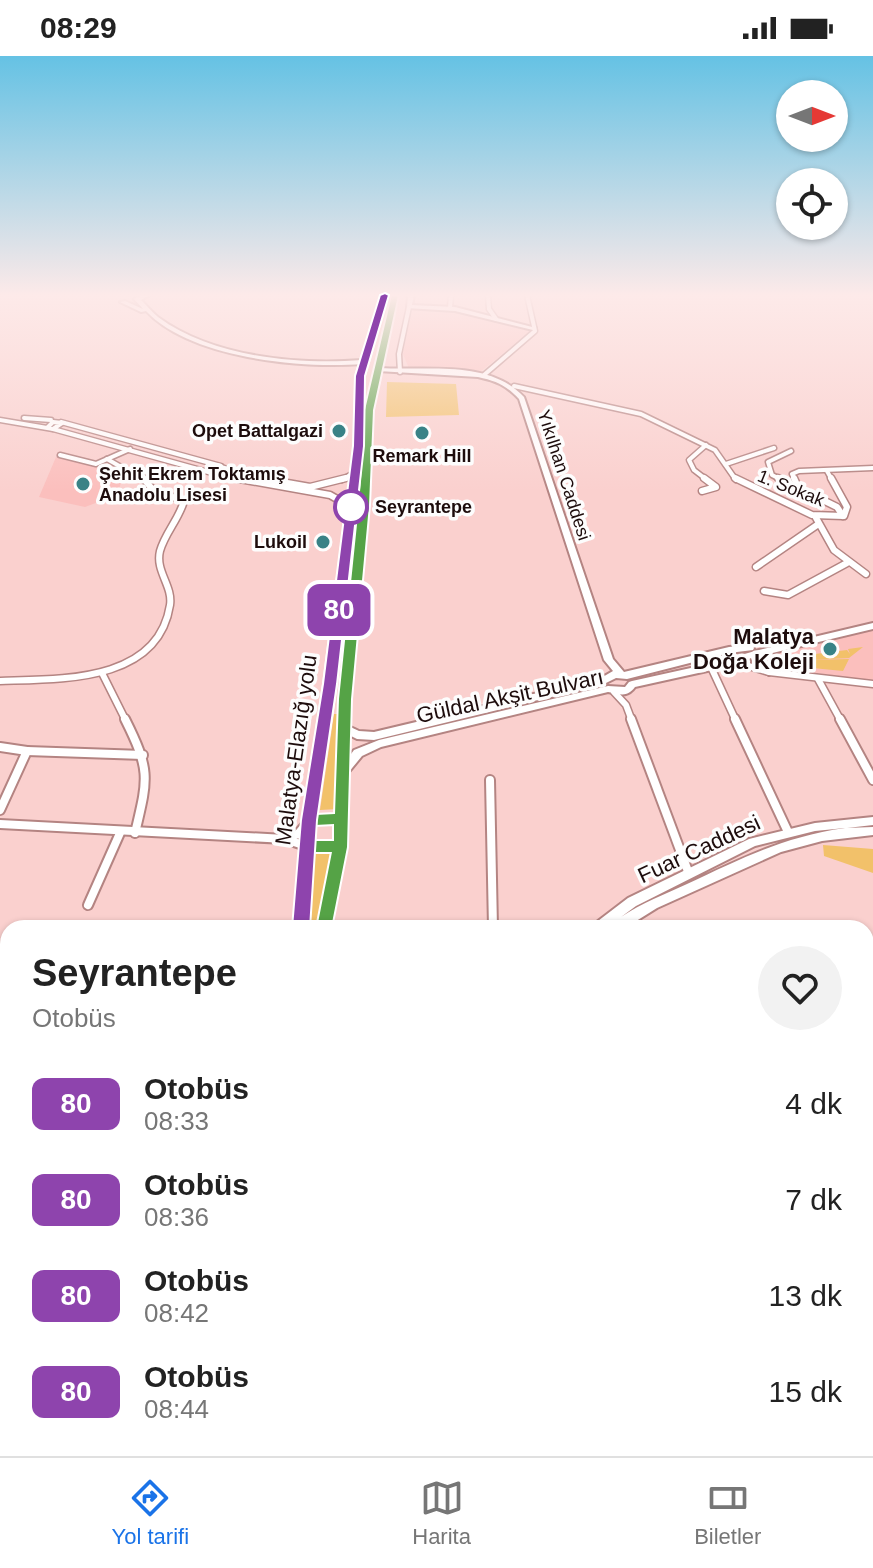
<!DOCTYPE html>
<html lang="tr">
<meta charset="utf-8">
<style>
:root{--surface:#fff;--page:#f2f2f2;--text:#222;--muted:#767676;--line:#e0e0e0;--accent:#1a73e8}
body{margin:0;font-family:Helvetica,sans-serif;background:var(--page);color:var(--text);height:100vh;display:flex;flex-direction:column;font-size:30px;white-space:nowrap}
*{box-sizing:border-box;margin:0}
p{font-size:26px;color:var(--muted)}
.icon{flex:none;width:44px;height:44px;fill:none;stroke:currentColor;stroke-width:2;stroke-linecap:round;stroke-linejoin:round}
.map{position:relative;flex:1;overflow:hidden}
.side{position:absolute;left:0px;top:864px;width:874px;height:536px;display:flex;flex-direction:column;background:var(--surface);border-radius:24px 24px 0 0;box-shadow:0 2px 6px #0004}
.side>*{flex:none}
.badge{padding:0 16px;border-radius:12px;font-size:28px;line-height:52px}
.needle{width:52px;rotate:90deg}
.controls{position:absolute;left:776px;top:24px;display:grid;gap:16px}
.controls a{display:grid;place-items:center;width:72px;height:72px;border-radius:50%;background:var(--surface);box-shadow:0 2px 6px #0004;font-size:40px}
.map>.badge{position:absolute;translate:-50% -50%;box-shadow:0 0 0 4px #fff}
.round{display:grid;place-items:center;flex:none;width:84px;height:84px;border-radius:42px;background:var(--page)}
.head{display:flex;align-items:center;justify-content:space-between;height:136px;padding:0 32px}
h1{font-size:38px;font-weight:800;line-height:60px}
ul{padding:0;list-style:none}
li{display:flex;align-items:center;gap:24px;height:96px;padding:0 32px}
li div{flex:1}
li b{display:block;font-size:30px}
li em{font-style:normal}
li .badge{min-width:88px;font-weight:700;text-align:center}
.status{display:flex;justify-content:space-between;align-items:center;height:56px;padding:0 40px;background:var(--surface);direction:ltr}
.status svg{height:22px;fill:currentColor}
.dock{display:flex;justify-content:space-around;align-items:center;height:112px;border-top:2px solid var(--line);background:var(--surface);font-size:22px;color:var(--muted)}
.dock a{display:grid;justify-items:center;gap:4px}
.dock .active{color:var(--accent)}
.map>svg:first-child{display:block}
.built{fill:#fbbfbd}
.green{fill:#f2c16a}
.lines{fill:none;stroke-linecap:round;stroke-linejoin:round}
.street-far2-casing{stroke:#b48482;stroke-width:7}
.street-far1-casing{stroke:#b48482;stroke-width:9}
.street-casing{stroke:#b48482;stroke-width:12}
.secondary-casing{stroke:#b48482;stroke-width:4}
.highway-casing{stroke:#fff;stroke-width:4}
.street-far2{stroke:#fff;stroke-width:4}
.street-far1{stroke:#fff;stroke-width:6}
.street{stroke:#fff;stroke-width:8}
.secondary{fill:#fff;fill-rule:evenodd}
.highway{fill:#55a346;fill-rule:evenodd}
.line{fill:#8e44ad;stroke:#fff;stroke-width:2}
.poi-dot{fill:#398286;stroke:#fdfdfd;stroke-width:3}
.stop-dot{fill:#fff;stroke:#8e44ad;stroke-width:4}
.labels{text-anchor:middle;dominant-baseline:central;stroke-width:7;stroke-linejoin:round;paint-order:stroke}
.far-poi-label{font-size:18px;font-weight:bold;fill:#1d0c0c;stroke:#fdfdfd;text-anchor:end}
.far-street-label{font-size:18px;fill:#1d0c0c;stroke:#fdfdfd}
.far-stop-label{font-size:18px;font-weight:bold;fill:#1d0c0c;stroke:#fdfdfd;text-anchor:start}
.poi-label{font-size:22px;font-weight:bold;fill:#1d0c0c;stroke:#fdfdfd;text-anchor:end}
.street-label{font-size:22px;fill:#1d0c0c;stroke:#fdfdfd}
</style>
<div class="status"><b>08:29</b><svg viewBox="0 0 49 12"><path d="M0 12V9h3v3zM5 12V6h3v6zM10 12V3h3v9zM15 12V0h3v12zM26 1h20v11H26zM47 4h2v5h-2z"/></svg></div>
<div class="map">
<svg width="873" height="1400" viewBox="0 0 873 1400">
<rect width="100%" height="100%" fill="#fad0ce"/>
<g class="built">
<polygon points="411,253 453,253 531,275 479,317 410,315 403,298"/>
<polygon points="56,401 124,418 117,439 85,451 39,441"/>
<polygon points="873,574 873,625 776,611 762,602 813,584"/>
</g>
<g class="green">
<polygon points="387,326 456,328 459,359 386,361"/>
<polygon points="863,591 849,602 809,604 849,603 843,615 802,611 799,600 847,594 850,598 848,593"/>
<polygon points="334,658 340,658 338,753 320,754"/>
<polygon points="823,789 873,793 873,817 824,800"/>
<polygon points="315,797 335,797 322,872 310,872"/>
<polygon points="873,1240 873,1400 600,1400 616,1393 866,1392 866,1243"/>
</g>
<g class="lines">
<defs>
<g id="street-far2">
<polyline points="488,239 489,253 496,263"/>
<polyline points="450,252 451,239"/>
<polyline points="400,316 399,298 409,251"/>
<polyline points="484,319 535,275 527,239"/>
<polyline points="514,330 641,358 715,394 736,424"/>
<polyline points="24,362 51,364"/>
<polyline points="0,364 53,373 62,367 53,366 48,371"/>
<polyline points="61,366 221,410"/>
<polyline points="53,373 219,419 231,414 221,411 216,417"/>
<polyline points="706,389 689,404 694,414 707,424"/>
<polyline points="60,399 96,408 130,393"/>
<polyline points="107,403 144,424"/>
<polyline points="726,408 774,392"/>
<polyline points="229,412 267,424"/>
<polyline points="827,415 832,424"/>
<polyline points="226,420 242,424"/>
<polyline points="342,424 355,416"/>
<polyline points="782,424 772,419 768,406 791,395"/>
<polyline points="795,424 792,418 799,415 873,412"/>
</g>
<g id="street-far1">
<polyline points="234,422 330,439 351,451"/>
<polyline points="259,422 310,431 346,422"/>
<polyline points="735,422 812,459 844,460 847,451 831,422"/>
<polyline points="778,422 837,451 843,460"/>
<polyline points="794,422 798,431"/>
<polyline points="702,435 716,431 704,422"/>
<polyline points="815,460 834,494 866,518"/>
<polyline points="756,511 817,469"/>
<polyline points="764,535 788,539 847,507"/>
<polyline points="735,606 769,616 873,628"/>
<polyline points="710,609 736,665"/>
<polyline points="102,617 126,665"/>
<polyline points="818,623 841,665"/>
<path d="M0,625C60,623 158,627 170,549C173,530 155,515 160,495C165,477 179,463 184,445L153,434L143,422"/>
<polyline points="614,636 626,649 632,665"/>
</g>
<g id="street">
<path d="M125,663C151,715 148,722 135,777"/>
<polyline points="631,663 689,818"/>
<polyline points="735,663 788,776"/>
<polyline points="840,663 873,724"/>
<polyline points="0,691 27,695 0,754"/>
<polyline points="27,695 143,699"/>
<polyline points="490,724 493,872"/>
<polyline points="0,768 285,783 306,790"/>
<polyline points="285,783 298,778 308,766"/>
<polyline points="88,849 120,777"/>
</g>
<g id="secondary">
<path d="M141,239H150L141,244C146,249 152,256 158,261C212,301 297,309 362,304L365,306L362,308C301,313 190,302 146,255L141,256L120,246L125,245L143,253L134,243Z"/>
<polygon points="408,239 414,239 412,249 455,251 536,272 533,274 455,255 407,252"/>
<path d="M380,312C427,315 489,303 524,341L613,603L624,616L729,591L750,589L753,590L754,592L753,594L729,597L627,623L616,622L604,628L374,684L357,683L341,675L339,672L341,669L344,668L359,675L374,676L601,622L613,615L604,604L519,343C506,329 496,325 478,321L378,315L377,314Z"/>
<path d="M873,567V573L760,600L761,606L774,616L769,619L754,610L751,602L739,608L635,631C627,642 620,638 608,636L381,691L362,700L348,717H340L339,714L354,694L379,684L608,630L625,631L629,626L632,625L736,602L741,599L755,595Z"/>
<path d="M873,761V769L847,772L873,771V779L822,785L781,796L657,852L625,872H610L612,868L618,863L607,872H592L594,868L628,842L749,783L815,767ZM845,772C783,781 743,802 687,828C665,838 642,847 621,861L636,850L755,790L815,775Z"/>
</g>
<g id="highway">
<path d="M382,239H388L364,320L363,384L365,354L392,239H398L373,354L369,449L351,643L347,791L331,872H317L332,796H313L308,872H294L303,764L324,628L355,390L356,320ZM363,396L359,449L339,643L335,758L316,759L336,628ZM334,768V785H314L315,769Z"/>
<polygon points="241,1392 261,1392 260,1400 240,1400"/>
<polygon points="265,1392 285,1392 284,1400 264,1400"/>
</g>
</defs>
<use href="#street-far2" class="street-far2-casing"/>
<use href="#street-far1" class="street-far1-casing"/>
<use href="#street" class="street-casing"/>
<use href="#secondary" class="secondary-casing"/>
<use href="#highway" class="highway-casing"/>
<use href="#street-far2" class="street-far2"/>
<use href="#street-far1" class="street-far1"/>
<use href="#street" class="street"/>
<use href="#secondary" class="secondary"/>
<use href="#highway" class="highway"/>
</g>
<linearGradient id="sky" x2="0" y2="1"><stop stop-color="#65c2e4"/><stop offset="0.55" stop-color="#fdeae9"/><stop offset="1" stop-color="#fdeae9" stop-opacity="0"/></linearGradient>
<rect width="873" height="435" fill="url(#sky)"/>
<polygon class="line" points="385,237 389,239 365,320 364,390 337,628 317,764 310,872 301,880 292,872 301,764 323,628 353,390 355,320 380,239"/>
<g class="poi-dot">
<circle cx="339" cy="375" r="8"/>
<circle cx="422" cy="377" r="8"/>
<circle cx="83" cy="428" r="8"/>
<circle cx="323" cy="486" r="8"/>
<circle cx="830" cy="593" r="8"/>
</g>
<circle class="stop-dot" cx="351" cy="451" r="16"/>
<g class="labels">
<g class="far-poi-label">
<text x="323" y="375">Opet Battalgazi</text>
<text x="422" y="400" text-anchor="middle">Remark Hill</text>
<text x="99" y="418" text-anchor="start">Şehit Ekrem Toktamış<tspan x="99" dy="21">Anadolu Lisesi</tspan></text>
<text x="307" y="486">Lukoil</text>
</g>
<g class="far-street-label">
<text transform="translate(564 419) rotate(72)">Yıkılhan Caddesi</text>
<text transform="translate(791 432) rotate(22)">1. Sokak</text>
</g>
<g class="far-stop-label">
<text x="375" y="451">Seyrantepe</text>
</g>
<g class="poi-label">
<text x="814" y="580">Malatya<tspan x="814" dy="25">Doğa Koleji</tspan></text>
</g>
<g class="street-label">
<text transform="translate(510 640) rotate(-12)">Güldal Akşit Bulvarı</text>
<text transform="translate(296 694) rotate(-82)">Malatya-Elazığ yolu</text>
<text transform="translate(699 793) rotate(-25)">Fuar Caddesi</text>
</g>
</g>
</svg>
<div class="controls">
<a><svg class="needle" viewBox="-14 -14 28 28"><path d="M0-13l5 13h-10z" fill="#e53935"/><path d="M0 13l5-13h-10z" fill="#767676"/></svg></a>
<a><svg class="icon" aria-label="locate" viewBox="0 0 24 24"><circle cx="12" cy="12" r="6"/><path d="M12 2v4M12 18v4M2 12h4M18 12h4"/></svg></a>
</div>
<b class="badge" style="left:339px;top:554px;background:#8e44ad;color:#fff">80</b>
<section class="side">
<div class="head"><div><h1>Seyrantepe</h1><p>Otobüs</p></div><a class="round"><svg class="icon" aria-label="heart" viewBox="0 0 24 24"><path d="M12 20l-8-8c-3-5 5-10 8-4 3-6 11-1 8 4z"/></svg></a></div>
<ul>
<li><span class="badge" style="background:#8e44ad;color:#fff">80</span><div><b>Otobüs</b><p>08:33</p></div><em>4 dk</em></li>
<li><span class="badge" style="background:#8e44ad;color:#fff">80</span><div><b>Otobüs</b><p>08:36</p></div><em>7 dk</em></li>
<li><span class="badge" style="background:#8e44ad;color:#fff">80</span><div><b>Otobüs</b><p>08:42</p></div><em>13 dk</em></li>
<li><span class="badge" style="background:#8e44ad;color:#fff">80</span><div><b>Otobüs</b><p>08:44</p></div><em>15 dk</em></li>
</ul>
</section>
</div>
<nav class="dock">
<a class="active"><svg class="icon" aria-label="directions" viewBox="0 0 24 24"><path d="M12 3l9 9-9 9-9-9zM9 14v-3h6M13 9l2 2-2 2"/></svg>Yol tarifi</a>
<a><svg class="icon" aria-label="map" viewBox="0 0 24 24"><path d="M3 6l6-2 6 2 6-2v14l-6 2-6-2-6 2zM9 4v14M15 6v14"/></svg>Harita</a>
<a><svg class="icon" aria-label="tickets" viewBox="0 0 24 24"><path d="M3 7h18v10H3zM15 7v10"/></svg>Biletler</a>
</nav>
